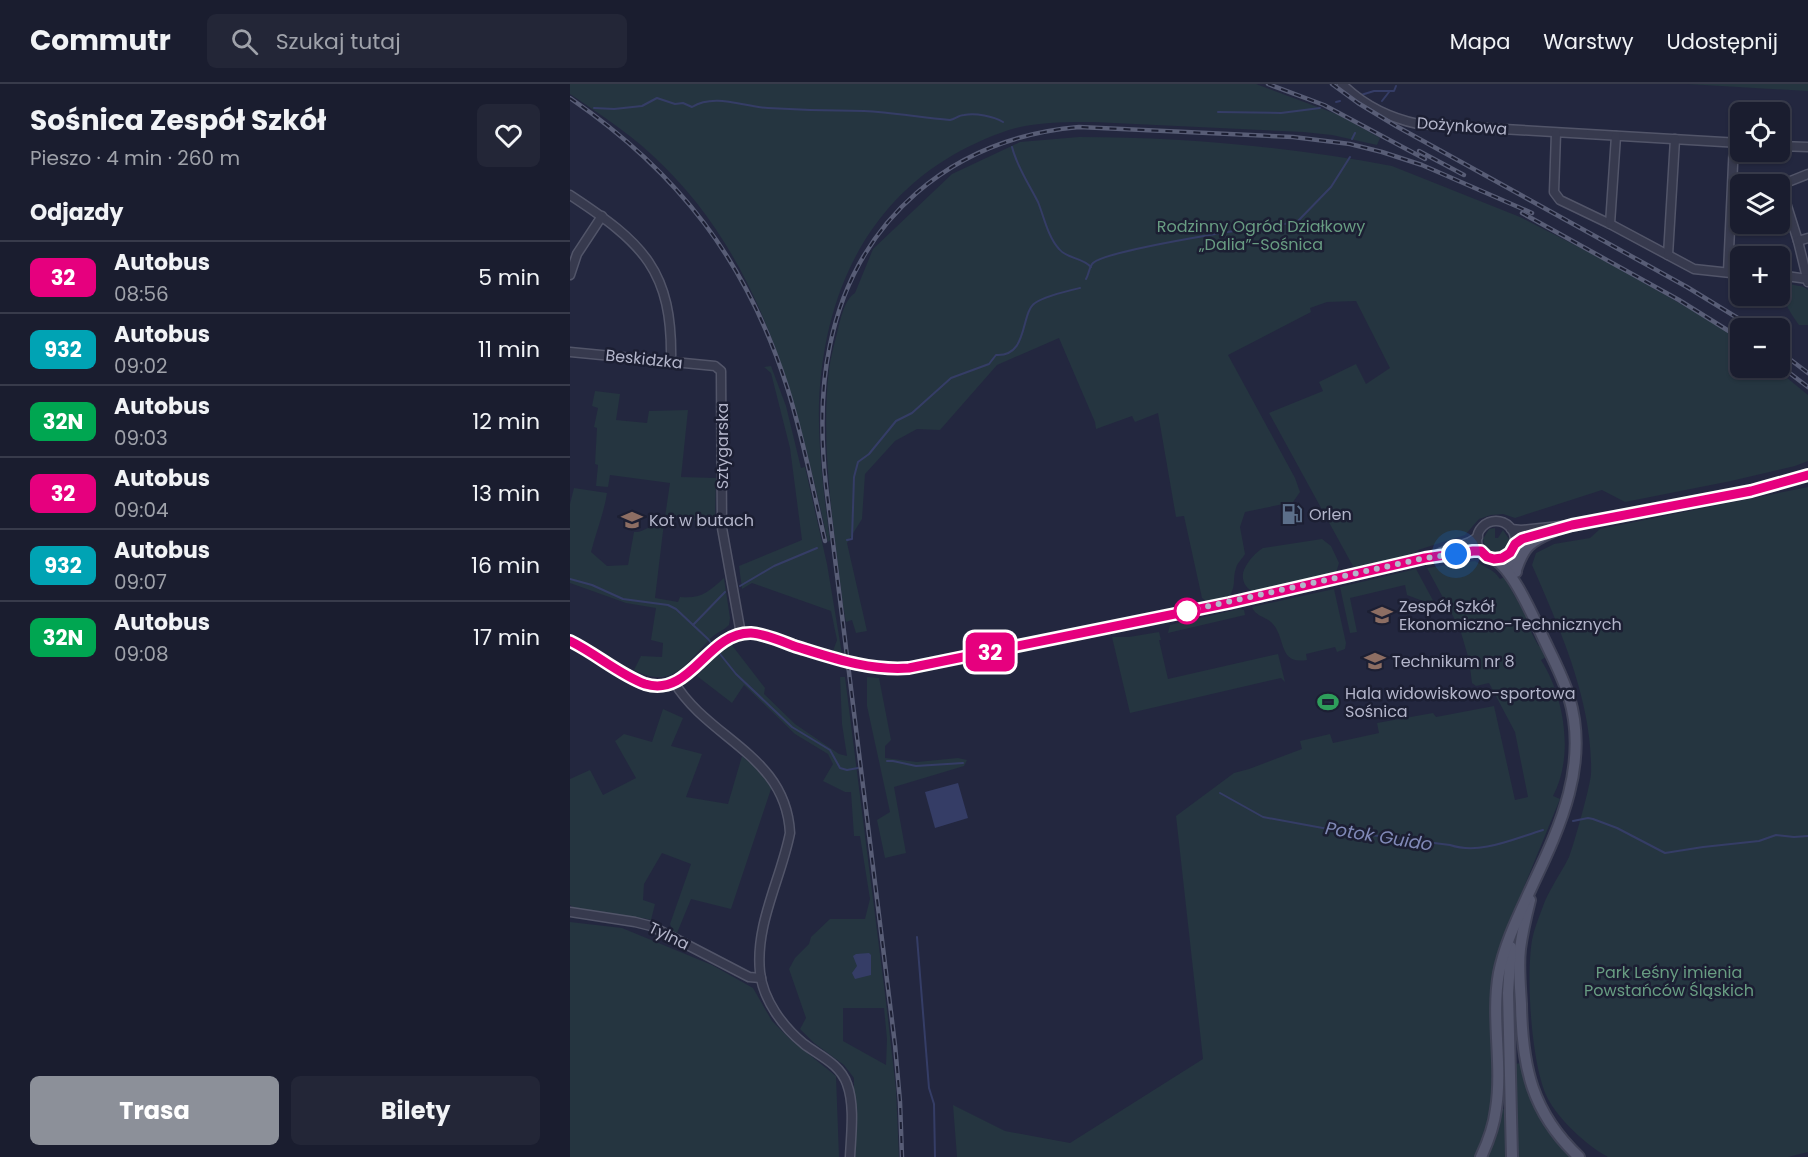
<!DOCTYPE html>
<html lang="pl">
<meta charset="utf-8">
<style>
:root{--surface:#1a1d2f;--page:#232637;--text:#f1f3f6;--muted:#9fa2aa;--line:#383b4b;--accent:#8c9099}
body{margin:0;font-family:Poppins,sans-serif;background:var(--page);color:var(--text);height:100vh;display:flex;flex-direction:column;font-size:22px;white-space:nowrap}
*{box-sizing:border-box;margin:0}
p{font-size:20px;color:var(--muted)}
.icon{flex:none;width:33px;height:33px;fill:none;stroke:currentColor;stroke-width:2;stroke-linecap:round;stroke-linejoin:round}
.map{position:relative;flex:1;overflow:hidden}
.sheet{display:flex;flex-direction:column;background:var(--surface);width:570px}
.sheet>*{flex:none}
.badge{padding:0 12px;border-radius:9px;font-size:21px;line-height:39px}
.fabs{position:absolute;left:1160px;top:18px;display:grid;gap:12px}
.fabs a{display:grid;place-items:center;width:60px;height:60px;border-radius:9px;background:var(--surface);box-shadow:0 2px 4px #0004,0 0 0 2px var(--line);font-size:30px}
.you{position:absolute;width:30px;height:30px;margin:-15px;border:4px solid #fff;border-radius:50%;background:#1a73e8;box-shadow:0 0 0 9px #1a73e833}
.map>.badge{position:absolute;translate:-50% -50%;box-shadow:0 0 0 3px #fff}
h2{padding:0 30px;font-size:22px;line-height:54px}
.round{display:grid;place-items:center;flex:none;width:63px;height:63px;border-radius:9px;background:var(--page)}
.headline{display:flex;align-items:center;justify-content:space-between;height:102px;padding:0 30px}
h1{font-size:28px;font-weight:700;line-height:45px}
.action{display:flex;gap:12px;margin-top:auto;padding:12px 30px}
.action a{flex:1;height:69px;border-radius:9px;background:var(--accent);color:#fff;font-size:24px;font-weight:700;line-height:69px;text-align:center}
.action a+a{background:var(--page);color:var(--text)}
ul{padding:0;list-style:none}
li{display:flex;align-items:center;gap:18px;height:72px;padding:0 30px;border-top:2px solid var(--line)}
li div{flex:1}
li b{display:block;font-size:22px}
li em{font-style:normal}
li .badge{min-width:66px;font-weight:700;text-align:center}
header{display:flex;align-items:center;gap:36px;box-sizing:border-box;height:84px;padding:0 30px;background:var(--surface);border-bottom:2px solid var(--line)}
header strong{font-size:28px}
nav{display:flex;gap:33px;margin-inline-start:auto;font-size:21px}
.search{width:420px;height:54px;background:var(--page);display:flex;align-items:center;gap:15px;box-sizing:border-box;padding:0 21px;border-radius:9px;color:var(--muted);font-size:22px}
main{display:flex;flex:1;min-height:0}
.map>svg:first-child{display:block}
.green{fill:#253540;fill-rule:evenodd}
.water{fill:#353d66}
.lines{fill:none;stroke-linecap:round;stroke-linejoin:round}
.stream{stroke:#353d66;stroke-width:2}
.minor-casing{stroke:#525569;stroke-width:11}
.major-casing{stroke:#404357;stroke-width:14}
.minor{stroke:#373a4e;stroke-width:8}
.major{stroke:#55586f;stroke-width:10}
.rail-casing{stroke:#585d76;stroke-width:4.5}
.rail{stroke:#1c1f33;stroke-width:2;stroke-dasharray:7;stroke-linecap:butt}
.line-casing{stroke:#fff;stroke-width:14}
.line{stroke:#e6007e;stroke-width:9}
.walk{stroke:#b3b5ca;stroke-width:6;stroke-dasharray:0 10.8}
.stop-dot{fill:#fff;stroke:#e6007e;stroke-width:3}
.labels{text-anchor:middle;dominant-baseline:central;stroke-width:5;stroke-linejoin:round;paint-order:stroke}
.street-label{font-size:16px;fill:#b3b5ca;stroke:#1c1f33}
.park-label{font-size:16px;fill:#689c82;stroke:#1c1f33}
.poi-label{font-size:16px;fill:#b3b5ca;stroke:#1c1f33;text-anchor:start}
.water-label{font-size:18px;font-style:italic;fill:#8089b7;stroke:#1c1f33}
</style>
<header>
<strong>Commutr</strong>
<div class="search"><svg class="icon" aria-label="search" viewBox="0 0 24 24"><circle cx="10" cy="10" r="6"/><path d="M15 15l6 6"/></svg>Szukaj tutaj</div>
<nav><a>Mapa</a><a>Warstwy</a><a>Udostępnij</a></nav>
</header>
<main>
<section class="sheet">
<div class="headline"><div><h1>Sośnica Zespół Szkół</h1><p>Pieszo · 4 min · 260 m</p></div><a class="round"><svg class="icon" aria-label="heart" viewBox="0 0 24 24"><path d="M12 20l-8-8c-3-5 5-10 8-4 3-6 11-1 8 4z"/></svg></a></div>
<h2>Odjazdy</h2>
<ul>
<li><span class="badge" style="background:#e6007e;color:#fff">32</span><div><b>Autobus</b><p>08:56</p></div><em>5 min</em></li>
<li><span class="badge" style="background:#00a3b4;color:#fff">932</span><div><b>Autobus</b><p>09:02</p></div><em>11 min</em></li>
<li><span class="badge" style="background:#00a651;color:#fff">32N</span><div><b>Autobus</b><p>09:03</p></div><em>12 min</em></li>
<li><span class="badge" style="background:#e6007e;color:#fff">32</span><div><b>Autobus</b><p>09:04</p></div><em>13 min</em></li>
<li><span class="badge" style="background:#00a3b4;color:#fff">932</span><div><b>Autobus</b><p>09:07</p></div><em>16 min</em></li>
<li><span class="badge" style="background:#00a651;color:#fff">32N</span><div><b>Autobus</b><p>09:08</p></div><em>17 min</em></li>
</ul>
<div class="action"><a>Trasa</a><a>Bilety</a></div>
</section>
<div class="map">
<svg width="1238" height="1073" viewBox="0 0 1238 1073">
<rect width="100%" height="100%" fill="#23273f"/>
<g class="green">
<path d="M0,0H686L769,31L810,54L807,61L762,51L733,48L523,38C500,38 477,38 455,42C430,47 405,59 383,71C292,124 253,217 249,320C248,366 254,411 260,456L258,458C226,316 193,172 81,70C56,47 28,29 0,10Z"/>
<polygon points="1117,0 1238,0 1238,7"/>
<path d="M509,53C614,53 720,63 822,82L950,133L1032,175L1162,249L1170,256V284H1205L1238,311V377L1225,382L1161,397L1055,418L1032,406L945,434L933,430L921,431L909,435L895,451L848,466L845,469L784,484L699,329L753,307L749,298L786,280L796,300L820,284L786,217L757,218L740,224L741,228L658,271L725,394L730,408L723,418L675,428L670,443L675,470C673,474 667,479 666,484C662,496 667,503 658,514L637,518L632,514L614,432L606,433L588,329L565,338L562,332L526,345L525,338L489,254L427,281L370,346L347,345L325,357L295,390L292,435L277,459L297,547L286,549L282,536L276,538L273,522C264,444 250,364 259,285C261,271 265,258 268,245C271,233 275,215 285,209L303,165L382,90L450,58Z"/>
<path d="M1209,193C1215,194 1216,197 1221,200C1227,203 1232,200 1238,206V241H1229C1219,227 1209,211 1209,193Z"/>
<polygon points="201,282 216,322 231,384 235,383 257,480 272,570 263,567 267,556 261,527 182,499 172,505 169,482 232,456 220,364 201,289 194,283"/>
<polygon points="25,307 50,310 46,336 77,339 79,327 118,326 111,393 146,394 145,439 95,433 100,399 40,391 38,403 26,402 28,381 25,380 27,344 24,343 28,324 22,322"/>
<path d="M1238,403V1068L1218,1073H1038C1016,1061 988,1035 977,1013C961,979 956,893 962,856C964,846 968,835 972,825C978,807 990,791 999,773C1004,760 1020,703 1021,690C1023,618 990,545 962,481L966,469L984,460L1020,454L1030,445Z"/>
<path d="M4,404L37,409C34,429 26,448 21,468L37,482L58,481L64,448C76,449 83,437 94,439L85,514L108,518L110,513C132,515 138,508 154,494L160,534L159,541C153,547 145,549 140,555C115,580 103,606 64,586L71,572L92,573L93,559L81,556L86,524L56,519L0,499V420Z"/>
<polygon points="925,444 925,454 928,454 933,446 939,455 936,464 926,470 915,464 913,455 919,445"/>
<path d="M752,455L761,462L769,479L766,489L686,508C676,507 670,495 674,486C677,478 686,468 693,464Z"/>
<path d="M905,477C915,484 924,485 930,495L934,493L959,537L958,542L968,561L971,563L976,573L971,576C995,614 1004,673 983,712L990,715L945,825L933,859L924,1007L919,1040L907,1073H387L383,1021L435,1047L500,1059L633,975L606,732L664,689L679,685L732,665L730,657L760,650L763,659L809,649L807,639L863,629L866,633L924,622L945,716L958,713L945,648L919,599L906,602L902,599L899,576L890,545L857,484Z"/>
<polygon points="846,485 866,522 837,511 835,501 780,514 787,548 780,549 770,503"/>
<path d="M764,505L776,559L775,565L767,568L765,563L736,570L737,576C707,581 717,553 701,538C694,532 685,532 682,523Z"/>
<polygon points="669,525 674,526 675,531 598,549 600,541"/>
<polygon points="589,548 591,556 589,556 598,595 708,570 715,598 711,594 560,629 542,553 559,553"/>
<path d="M161,560L195,604L194,610L225,640L269,670L277,672L272,640L270,593H275L317,926L326,1006L329,1073H284V994L274,981L244,959L230,945L236,934L219,885L225,874L239,860L241,853L260,835H295L300,815L290,752H284L281,708H275L253,697L263,680L258,670L225,650L174,601L162,619L127,592L154,564ZM273,924H314L317,955L316,981L273,957Z"/>
<polygon points="297,593 309,594 321,656 315,662 315,674 347,678 388,674 397,676 394,682 324,703 336,769 315,774 307,736 320,728 297,622"/>
<polygon points="93,625 113,634 101,662 132,670 116,713 158,720 172,672 193,689 202,702 161,825 121,815 107,849 103,847 100,840 121,780 92,769 74,800 73,816 85,820 81,836 73,834 72,836 5,825 0,821 0,695 20,686 33,711 66,694 45,657 54,650 82,658"/>
<polygon points="0,838 52,844 142,881 183,904 202,937 221,956 266,992 269,1073 0,1073"/>
<polygon points="951,979 962,1017 1004,1073 947,1073 945,980"/>
<polygon points="930,1025 936,1025 937,1073 915,1073"/>
</g>
<g class="water">
<polygon points="388,699 398,734 365,744 355,708"/>
<polygon points="299,869 301,871 301,891 285,895 282,889 287,882 283,872 286,870"/>
</g>
<g class="lines">
<g class="stream">
<polyline points="791,11 804,7 824,7 826,2"/>
<polyline points="812,17 819,8"/>
<polyline points="766,18 770,17"/>
<path d="M24,24L44,25L72,22L87,14L105,20L113,19L122,23C145,9 174,23 198,24C230,26 262,27 294,27C322,28 352,34 380,36C385,35 389,31 394,31C406,29 423,32 433,38"/>
<polyline points="648,28 711,29 750,24"/>
<polyline points="782,55 785,49"/>
<path d="M442,63C447,83 459,100 468,118C474,133 478,153 489,165C497,175 512,173 521,183"/>
<path d="M516,195C519,190 519,183 523,179C536,166 700,140 726,139L761,103L780,73"/>
<path d="M277,456L282,455L284,393L288,378L299,370L326,337L342,329L381,294L419,280L426,271C459,273 450,229 465,219C475,212 497,207 510,204"/>
<polyline points="0,495 22,501 53,515 98,521 106,525 138,555 166,590 222,643 260,666 270,684 277,686 288,684"/>
<polyline points="170,502 204,482 247,464"/>
<polyline points="123,541 155,508"/>
<polyline points="317,677 323,677 346,682 393,679"/>
<path d="M650,709L693,733L769,747L880,761C910,771 943,755 973,746"/>
<polyline points="1003,737 1018,734 1023,735 1047,744 1095,769 1133,763 1189,757 1206,751 1224,753 1238,752"/>
<polyline points="347,853 359,1004 364,1020 365,1073"/>
</g>
<defs>
<g id="minor">
<path d="M772,0C793,21 820,34 848,40L1170,59"/>
<polyline points="986,49 984,108 990,116 1040,140 1124,185 1170,190"/>
<polyline points="1209,62 1238,63"/>
<polyline points="1238,90 1213,100 1211,103 1228,157 1238,198"/>
<path d="M0,111C73,159 103,186 101,278"/>
<polyline points="1040,140 1046,52"/>
<polyline points="1228,157 1238,154"/>
<polyline points="1098,171 1105,55"/>
<polyline points="1158,188 1164,59"/>
<polyline points="0,191 7,170 32,132"/>
<polyline points="1209,191 1238,195"/>
<polyline points="0,268 145,282 151,287 152,444 171,550"/>
<circle cx="926" cy="456" r="19"/>
<polyline points="941,445 951,446 1009,440 1181,407 1238,391"/>
<polyline points="945,460 952,455 973,450"/>
<polyline points="870,469 900,458 908,453"/>
<path d="M0,557C24,569 50,592 75,600C121,614 137,548 181,549C195,550 211,557 224,562C263,574 299,587 339,584L659,519L855,474L911,467"/>
<path d="M104,598C139,656 216,671 220,749C211,795 185,840 190,888C193,916 213,943 234,960C250,972 270,980 277,1000C285,1021 281,1051 280,1073"/>
<polyline points="0,828 65,838 81,842 179,893 191,894"/>
</g>
<g id="major">
<polyline points="940,469 942,479 946,488"/>
<path d="M946,486C954,462 960,458 982,448"/>
<path d="M960,816C956,832 952,849 950,865C948,883 950,902 951,920C952,983 962,1029 1009,1073"/>
<polyline points="941,863 938,909 942,1073"/>
<path d="M911,1073C918,1058 924,1042 926,1025C933,980 921,934 929,889C935,858 950,829 963,800C991,741 1019,679 999,613C992,590 980,569 970,547C961,528 942,485 924,475"/>
</g>
</defs>
<use href="#minor" class="minor-casing"/>
<use href="#major" class="major-casing"/>
<use href="#minor" class="minor"/>
<use href="#major" class="major"/>
<defs>
<g id="rail">
<polyline points="698,0 754,21 855,75"/>
<polyline points="762,0 788,19 826,42 1117,203 1184,244"/>
<path d="M0,14C108,88 177,177 217,303C233,353 243,406 255,457"/>
<polyline points="849,67 894,91"/>
<polyline points="952,129 1109,216 1170,254"/>
<polyline points="1209,267 1238,289"/>
<polyline points="1209,281 1238,303"/>
<path d="M332,1073L330,1018L325,961L256,402C251,355 250,307 260,261C286,135 382,54 509,43L723,53L780,60L812,68L852,81L962,129"/>
</g>
</defs>
<use href="#rail" class="rail-casing"/>
<use href="#rail" class="rail"/>
</g>
<g class="lines">
<defs>
<path id="line" d="M0,557C25,569 50,591 75,600C121,614 137,548 181,549C195,550 211,557 224,562C263,574 299,587 339,584L659,519L855,474L903,467H911L917,473L924,475L932,474L940,469L945,460L952,455L1002,441L1181,407L1238,391"/>
</defs>
<use href="#line" class="line-casing"/>
<use href="#line" class="line"/>
<polyline class="walk" points="617,527 855,474 886,470"/>
</g>
<defs>
<symbol id="fuel-bare" viewBox="-9 -9 18 18"><path d="M-5.5-6h7V0h2V4h1.3V-2.5L3-4.5l.8-.8L6-3V5H2.5V1h-1V6h-7ZM-4.2-4.7v3.2H.2V-4.7Z" fill="#5c6f8a" stroke="#1c1f33" stroke-width="2.5" paint-order="stroke"/></symbol>
<symbol id="school-bare" viewBox="-9 -9 18 18"><path d="M0-5L7-2L0 1L-7-2ZM-4 1L0 2.5L4 1V4Q0 6-4 4Z" fill="#8d6e63" stroke="#1c1f33" stroke-width="2.5" paint-order="stroke"/></symbol>
<symbol id="stadium-bare" viewBox="-9 -9 18 18"><path d="M0-5a6.5 5 0 1 0 0 10a6.5 5 0 1 0 0-10ZM-3.5-1.8h7v3.6h-7Z" fill="#2e9e5b" stroke="#1c1f33" stroke-width="2.5" paint-order="stroke"/></symbol>
</defs>
<g fill-rule="evenodd">
<use href="#fuel-bare" x="707" y="415" width="30" height="30"/>
<use href="#school-bare" x="47" y="421" width="30" height="30"/>
<use href="#school-bare" x="797" y="516" width="30" height="30"/>
<use href="#school-bare" x="790" y="562" width="30" height="30"/>
<use href="#stadium-bare" x="743" y="603" width="30" height="30"/>
</g>
<circle class="stop-dot" cx="617" cy="527" r="12"/>
<g class="labels">
<g class="street-label">
<text transform="translate(892 42) rotate(4)">Dożynkowa</text>
<text transform="translate(74 275) rotate(6)">Beskidzka</text>
<text transform="translate(152 362) rotate(-90)">Sztygarska</text>
<text transform="translate(99 852) rotate(26)">Tylna</text>
</g>
<g class="park-label">
<text x="691" y="142">Rodzinny Ogród Działkowy<tspan x="691" dy="18">„Dalia”-Sośnica</tspan></text>
<text x="1099" y="888">Park Leśny imienia<tspan x="1099" dy="18">Powstańców Śląskich</tspan></text>
</g>
<g class="poi-label">
<text x="739" y="430">Orlen</text>
<text x="79" y="436">Kot w butach</text>
<text x="829" y="522">Zespół Szkół<tspan x="829" dy="18">Ekonomiczno-Technicznych</tspan></text>
<text x="822" y="577">Technikum nr 8</text>
<text x="775" y="609">Hala widowiskowo-sportowa<tspan x="775" dy="18">Sośnica</tspan></text>
</g>
<g class="water-label">
<text transform="translate(809 752) rotate(9)">Potok Guido</text>
</g>
</g>
</svg>
<div class="fabs">
<a><svg class="icon" aria-label="locate" viewBox="0 0 24 24"><circle cx="12" cy="12" r="6"/><path d="M12 2v4M12 18v4M2 12h4M18 12h4"/></svg></a>
<a><svg class="icon" aria-label="layers" viewBox="0 0 24 24"><path d="M12 4l9 5-9 5-9-5zM3 14l9 5 9-5"/></svg></a>
<a>+</a>
<a>−</a>
</div>
<div class="you" style="left:886px;top:470px"></div>
<b class="badge" style="left:420px;top:568px;background:#e6007e;color:#fff">32</b>
</div>
</main>
